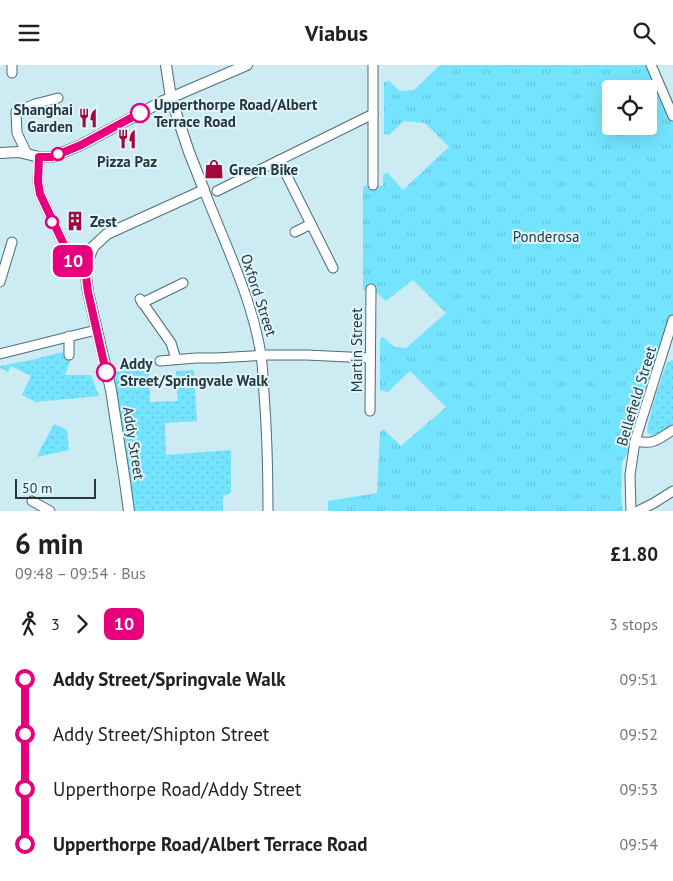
<!DOCTYPE html>
<meta charset="utf-8">
<style>
:root{--surface:#fff;--page:#f2f2f2;--text:#202124;--muted:#757577}
body{margin:0;font-family:"PT Sans",sans-serif;background:var(--page);color:var(--text);height:100vh;display:flex;flex-direction:column;font-size:19px;white-space:nowrap}
*{box-sizing:border-box;margin:0}
p{font-size:16px;color:var(--muted)}
.icon{flex:none;width:28px;height:28px;fill:none;stroke:currentColor;stroke-width:2;stroke-linecap:round;stroke-linejoin:round}
.map{position:relative;height:446px;overflow:hidden}
.side{display:flex;flex-direction:column;background:var(--surface);flex:1}
.side>*{flex:none}
.badge{padding:0 10px;border-radius:8px;font-size:18px;line-height:32px}
.tools{position:absolute;left:602px;top:15px;display:grid;gap:10px}
.tools a{display:grid;place-items:center;width:55px;height:55px;border-radius:5px;background:var(--surface);box-shadow:0 5px 20px #0002;font-size:25px}
.scale{position:absolute;left:15px;bottom:12px;width:81px;box-sizing:border-box;padding-left:5px;border:2px solid #2a363a;border-top:0;font-size:14px;line-height:18px;white-space:nowrap;color:#2a363a;-webkit-text-stroke:4px #def7fe;paint-order:stroke}
.map>.badge{position:absolute;translate:-50% -50%;box-shadow:0 0 0 2px #fff}
.legs{display:flex;align-items:center;gap:8px;height:55px;padding:0 15px;font-size:16px}
.legs p{margin-inline-start:auto}
.summary{display:flex;align-items:center;justify-content:space-between;height:85px;padding:0 15px}
h1{font-size:28px;font-weight:700;line-height:38px}
ul{padding:0 15px;list-style:none}
li{display:flex;align-items:center;gap:18px;height:55px;font-size:19px}
li i{display:grid;place-items:center;width:8px;height:100%;margin:0 6px;background:currentColor}
li i::after{content:'';width:12px;height:12px;margin:-6px;border:4px solid;border-radius:50%;background:var(--surface)}
li p{margin-inline-start:auto}
li:first-child i{background:linear-gradient(#0000 50%,currentColor 0)}
li:last-child i{background:linear-gradient(currentColor 50%,#0000 0)}
header{display:flex;justify-content:space-between;align-items:center;height:65px;padding:0 15px;background:var(--surface);font-size:22px;font-weight:700}
.map>svg:first-child{display:block}
.grass{fill:url(#grass-dots)}
.park{fill:url(#park-tufts);fill-rule:evenodd}
.lines{fill:none;stroke-linecap:round;stroke-linejoin:round}
.minor-casing{stroke:#4f6c73;stroke-width:11}
.tertiary-casing{stroke:#4f6c73;stroke-width:12}
.minor{stroke:#fff;stroke-width:9}
.tertiary{stroke:#fff;stroke-width:10}
.line-1-casing{stroke:#fff;stroke-width:11}
.line-1{stroke:#e6007e;stroke-width:8}
.stop-1-dot{fill:#fff;stroke:#e6007e;stroke-width:2.5}
.labels{text-anchor:middle;dominant-baseline:central;stroke-width:4;stroke-linejoin:round;paint-order:stroke}
.stop-label{font-size:15px;font-weight:bold;fill:#2a363a;stroke:#def7fe;text-anchor:start}
.poi-label{font-size:15px;font-weight:bold;fill:#2a363a;stroke:#def7fe;text-anchor:start}
.park-label{font-size:15px;fill:#233a40;stroke:#def7fe}
.street-label{font-size:15px;fill:#2a363a;stroke:#def7fe}
</style>
<header><svg class="icon" aria-label="menu" viewBox="0 0 24 24"><path d="M4 6h16M4 12h16M4 18h16"/></svg>Viabus<svg class="icon" aria-label="search" viewBox="0 0 24 24"><circle cx="10" cy="10" r="6"/><path d="M15 15l6 6"/></svg></header>
<div class="map">
<svg width="673" height="446" viewBox="0 0 673 446">
<defs>
<pattern id="grass-dots" width="8" height="8" patternUnits="userSpaceOnUse" patternTransform="scale(1.25)"><rect width="8" height="8" fill="#74e4fe"/><path d="M2 2h.1M6 6h.1" fill="none" stroke="#65c4da" stroke-width="1.8" stroke-linecap="round"/></pattern>
<pattern id="park-tufts" width="24" height="20" patternUnits="userSpaceOnUse" patternTransform="scale(1.25)"><rect width="24" height="20" fill="#74e4fe"/><path d="M3 7l-1-3M5 7V3M7 7l1-3M15 17l-1-3M17 17v-4M19 17l1-3" fill="none" stroke="#65c4da"/></pattern>
</defs>
<rect width="100%" height="100%" fill="#ccebf3"/>
<g class="grass">
<polygon points="62,287 71,293 65,310 91,310 99,331 36,337 22,330 31,311 11,301 8,307 0,303 0,301 31,295"/>
<polygon points="673,295 673,359 657,369 657,370 652,370 648,368 647,364 654,336 666,300 668,297"/>
<polygon points="149,301 150,337 178,336 176,306 194,305 197,356 165,358 166,390 231,385 231,428 223,431 223,446 134,446 112,308"/>
<polygon points="54,359 67,365 69,385 37,392 40,385"/>
</g>
<path class="park" d="M440,0H651L673,51V255L635,376L622,397L621,431L623,446H328V436L377,428L380,367L383,364L401,381L446,342L410,306L388,327L380,325V274L383,272L394,282L406,283L446,248L413,215L386,236L377,228L363,225V121H383V110L387,107L403,125L449,82L425,58L404,56L389,70L384,69V17L389,16L400,26L414,25ZM611,24H649V61H611Z"/>
<g class="lines">
<defs>
<g id="minor">
<polyline points="373,0 373,120"/>
<polyline points="651,0 673,51"/>
<polyline points="12,8 12,0"/>
<polyline points="27,89 17,68 16,47 35,39 58,33"/>
<polyline points="39,92 38,117 40,129 66,184 75,198 85,204"/>
<polyline points="279,95 333,203"/>
<path d="M204,125C225,179 252,233 261,290C263,303 263,316 264,328C267,367 268,407 268,446"/>
<polyline points="217,126 373,49"/>
<polyline points="295,167 311,159"/>
<polyline points="0,217 12,177"/>
<polyline points="140,234 171,278 176,294"/>
<polyline points="142,238 183,218"/>
<polyline points="0,289 96,265"/>
<polyline points="69,290 69,271"/>
<polyline points="160,296 196,293 216,293 267,290 306,290 370,293"/>
<polyline points="370,346 371,224"/>
<path d="M635,376C654,380 657,375 673,365"/>
<polyline points="32,436 50,446"/>
<polyline points="631,446 630,410 635,376 673,255"/>
<polyline points="638,446 654,438 673,426"/>
</g>
<g id="tertiary">
<polyline points="0,88 19,87 39,92 52,92 81,80 163,36 247,0"/>
<polyline points="129,446 124,410 111,325 88,227 85,204 93,182 107,169 204,125 189,87 171,33 166,0"/>
</g>
</defs>
<use href="#minor" class="minor-casing"/>
<use href="#tertiary" class="tertiary-casing"/>
<use href="#minor" class="minor"/>
<use href="#tertiary" class="tertiary"/>
</g>
<g class="lines">
<defs>
<polyline id="line-1" points="106,307 88,227 85,204 74,198 66,184 40,129 38,117 39,92 52,92 81,80 140,48"/>
</defs>
<use href="#line-1" class="line-1-casing"/>
<use href="#line-1" class="line-1"/>
</g>
<defs>
<symbol id="restaurant-bare" viewBox="-9 -9 18 18"><path d="M-5-6h1v4h1v-4h1v4h1v-4h1v5L-1.5 .5V6h-2V.5L-5-1ZM5-6V6H3V1.5H1.5Q1.5-4 5-6Z" fill="#a4083b" stroke="#def7fe" stroke-width="2.5" paint-order="stroke"/></symbol>
<symbol id="shop-bare" viewBox="-9 -9 18 18"><path d="M-5-2.5h2.3a2.7 3.5 0 0 1 5.4 0H5L5.5 6h-11ZM-1.5-2.5h3a1.5 2.3 0 0 0-3 0Z" fill="#a4083b" stroke="#def7fe" stroke-width="2.5" paint-order="stroke"/></symbol>
<symbol id="building-bare" viewBox="-9 -9 18 18"><path d="M-4-6H4V6H1V3H-1V6H-4ZM-2.5-4.3h1.7v1.8h-1.7ZM.8-4.3h1.7v1.8H.8ZM-2.5-1h1.7V.8h-1.7ZM.8-1h1.7V.8H.8Z" fill="#a4083b" stroke="#def7fe" stroke-width="2.5" paint-order="stroke"/></symbol>
</defs>
<g fill-rule="evenodd">
<use href="#restaurant-bare" x="74" y="39" width="28" height="28"/>
<use href="#restaurant-bare" x="113" y="60" width="28" height="28"/>
<use href="#shop-bare" x="200" y="90" width="28" height="28"/>
<use href="#building-bare" x="61" y="142" width="28" height="28"/>
</g>
<g class="stop-1-dot">
<circle cx="140" cy="48" r="9"/>
<circle cx="58" cy="89" r="6"/>
<circle cx="52" cy="157" r="6"/>
<circle cx="106" cy="307" r="9"/>
</g>
<g class="labels">
<g class="stop-label">
<text x="154" y="39">Upperthorpe Road/Albert<tspan x="154" dy="17">Terrace Road</tspan></text>
<text x="120" y="298">Addy<tspan x="120" dy="17">Street/Springvale Walk</tspan></text>
</g>
<g class="poi-label">
<text x="73" y="44" text-anchor="end">Shanghai<tspan x="73" dy="17">Garden</tspan></text>
<text x="127" y="96" text-anchor="middle">Pizza Paz</text>
<text x="229" y="104">Green Bike</text>
<text x="90" y="156">Zest</text>
</g>
<g class="park-label">
<text x="546" y="171">Ponderosa</text>
</g>
<g class="street-label">
<text transform="translate(259 230) rotate(72)">Oxford Street</text>
<text transform="translate(356 285) rotate(-90)">Martin Street</text>
<text transform="translate(636 331) rotate(-73)">Bellefield Street</text>
<text transform="translate(134 378) rotate(81)">Addy Street</text>
</g>
</g>
</svg>
<div class="tools">
<a><svg class="icon" aria-label="locate" viewBox="0 0 24 24"><circle cx="12" cy="12" r="6"/><path d="M12 2v4M12 18v4M2 12h4M18 12h4"/></svg></a>
</div>
<div class="scale">50 m</div>
<b class="badge" style="left:73px;top:196px;background:#e6007e;color:#fff">10</b>
</div>
<section class="side">
<div class="summary"><div><h1>6 min</h1><p>09:48 – 09:54 · Bus</p></div><b>£1.80</b></div>
<div class="legs"><svg class="icon" aria-label="walk" viewBox="0 0 24 24"><circle cx="13" cy="4" r="2"/><path d="M13 8l-2 6 4 7M11 14l-3 7M7 12l3-4h3l4 4"/></svg>3<svg class="icon" aria-label="forward" viewBox="0 0 24 24"><path d="M9 5l7 7-7 7"/></svg><b class="badge" style="background:#e6007e;color:#fff">10</b><p>3 stops</p></div>
<ul>
<li><i style="color:#e6007e"></i><b>Addy Street/Springvale Walk</b><p>09:51</p></li>
<li><i style="color:#e6007e"></i><span>Addy Street/Shipton Street</span><p>09:52</p></li>
<li><i style="color:#e6007e"></i><span>Upperthorpe Road/Addy Street</span><p>09:53</p></li>
<li><i style="color:#e6007e"></i><b>Upperthorpe Road/Albert Terrace Road</b><p>09:54</p></li>
</ul>
</section>
